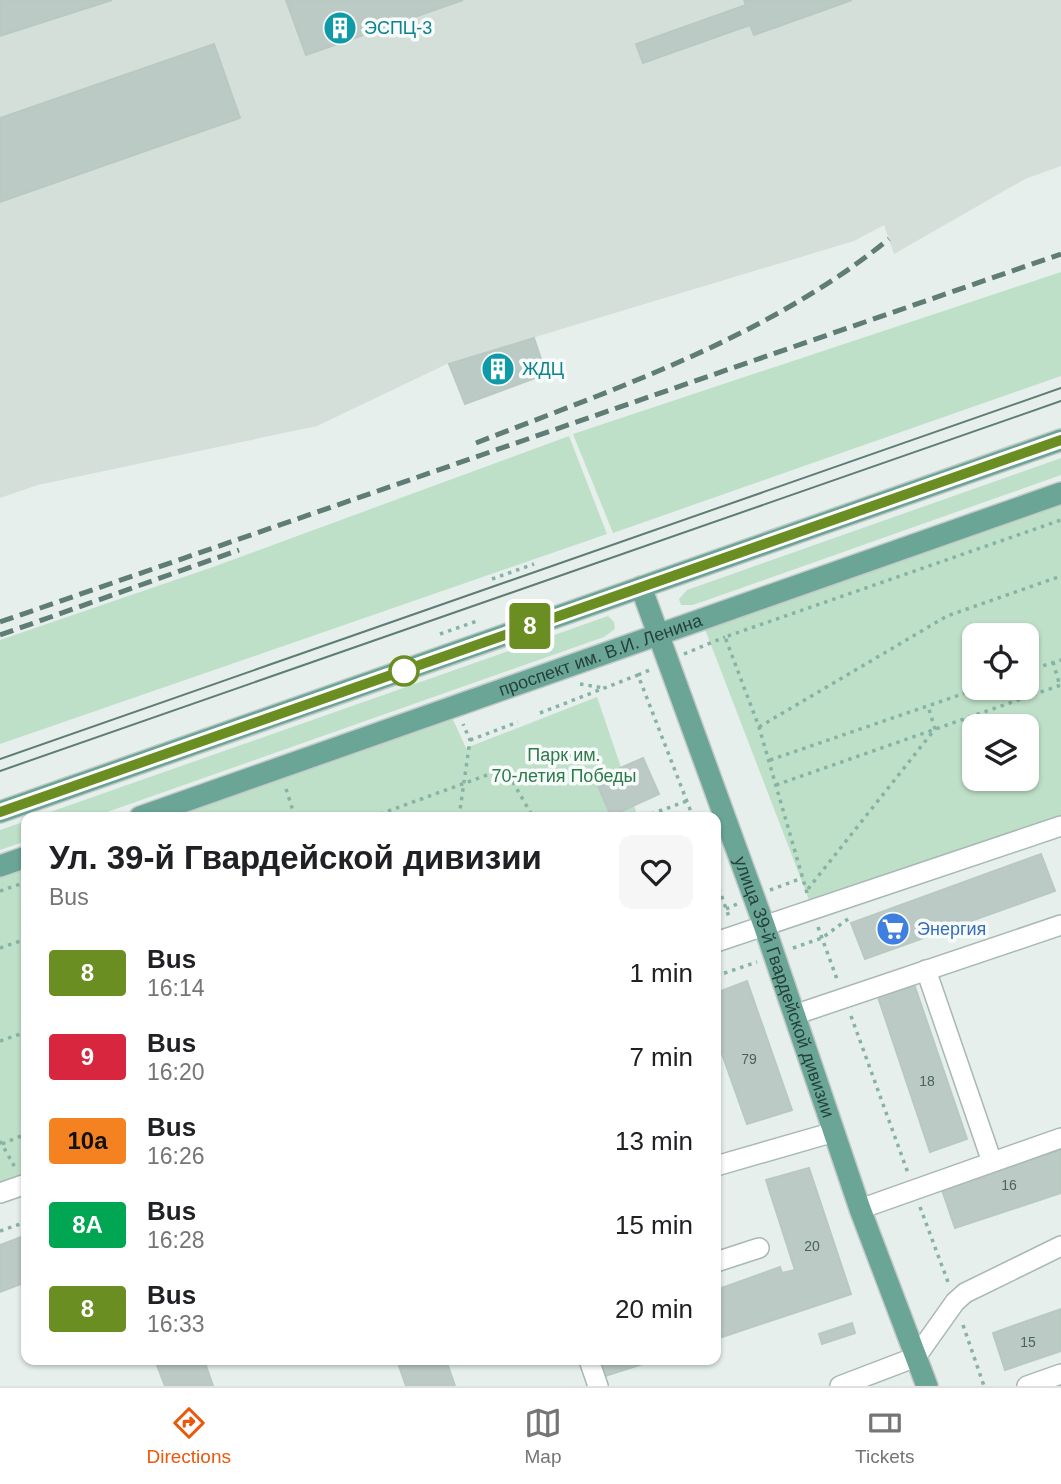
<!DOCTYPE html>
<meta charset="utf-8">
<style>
:root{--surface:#fff;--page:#f6f6f6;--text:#202124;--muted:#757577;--line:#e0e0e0;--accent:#ea580c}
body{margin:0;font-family:Arial,sans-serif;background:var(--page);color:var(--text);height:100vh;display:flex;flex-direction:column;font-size:26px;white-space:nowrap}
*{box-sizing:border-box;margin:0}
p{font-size:23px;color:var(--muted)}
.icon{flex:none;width:38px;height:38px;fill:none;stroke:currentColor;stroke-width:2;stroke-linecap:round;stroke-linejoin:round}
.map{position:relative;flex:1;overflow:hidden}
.details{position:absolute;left:21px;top:812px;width:700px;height:553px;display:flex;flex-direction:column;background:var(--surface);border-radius:14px;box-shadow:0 2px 5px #0004}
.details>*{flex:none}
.badge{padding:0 14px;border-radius:5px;font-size:24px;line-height:46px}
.tools{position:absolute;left:962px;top:623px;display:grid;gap:14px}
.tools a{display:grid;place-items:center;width:77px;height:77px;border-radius:14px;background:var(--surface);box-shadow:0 2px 5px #0004;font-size:35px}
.map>.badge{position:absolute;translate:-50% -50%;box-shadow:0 0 0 4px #fff}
.round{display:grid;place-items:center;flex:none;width:74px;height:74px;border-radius:14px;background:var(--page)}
.summary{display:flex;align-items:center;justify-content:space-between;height:119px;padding:0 28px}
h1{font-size:33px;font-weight:700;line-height:52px}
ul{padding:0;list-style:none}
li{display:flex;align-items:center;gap:21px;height:84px;padding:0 28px}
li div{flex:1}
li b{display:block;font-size:26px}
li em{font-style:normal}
li .badge{min-width:77px;font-weight:700;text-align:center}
.dock{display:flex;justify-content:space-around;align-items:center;height:98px;border-top:2px solid var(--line);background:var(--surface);font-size:19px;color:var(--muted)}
.dock a{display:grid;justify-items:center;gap:4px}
.dock .on{color:var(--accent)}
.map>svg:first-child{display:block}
.built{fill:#d4dfda}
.green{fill:#bfe0c8;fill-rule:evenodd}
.building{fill:#bbcac4;stroke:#b8c9c2;stroke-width:2}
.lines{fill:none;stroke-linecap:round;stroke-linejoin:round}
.minor-casing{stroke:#a8b8b2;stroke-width:22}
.major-casing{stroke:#c2cac8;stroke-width:24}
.path{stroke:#86b3a5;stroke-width:3.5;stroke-dasharray:3.5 5;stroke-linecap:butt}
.minor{stroke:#fff;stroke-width:19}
.major{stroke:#6aa596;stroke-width:21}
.tram{stroke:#5f7d75;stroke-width:2}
.rail{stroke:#5f7d75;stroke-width:5;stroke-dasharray:14 7;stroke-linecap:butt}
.line-casing{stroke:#fff;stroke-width:16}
.line{stroke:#6b8e23;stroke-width:10}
.stop-dot{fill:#fff;stroke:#6b8e23;stroke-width:3.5}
.labels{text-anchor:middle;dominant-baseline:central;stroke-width:7;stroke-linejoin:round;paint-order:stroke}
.number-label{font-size:14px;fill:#4a645c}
.culture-label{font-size:18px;fill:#0d838f;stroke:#f7fbf9;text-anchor:start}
.street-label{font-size:18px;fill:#24423a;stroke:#f7fbf9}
.park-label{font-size:18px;fill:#2d7a4b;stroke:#f7fbf9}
.shop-label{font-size:18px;fill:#366cbe;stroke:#f7fbf9;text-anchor:start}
</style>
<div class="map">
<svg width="1061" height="1386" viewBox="0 0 1061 1386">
<rect width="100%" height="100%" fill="#e6efeb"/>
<polygon class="built" points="0,0 1061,0 1061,166 1025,179 894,254 884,225 854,241 449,363 317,426 38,485 0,498"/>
<g class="green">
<polygon points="1061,272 1061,376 613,533 573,434"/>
<polygon points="569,436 607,534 0,744 0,640 213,567"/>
<polygon points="1061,458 1061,475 693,605 681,605 679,599 687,590"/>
<path d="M1061,501V818L809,900L703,624ZM975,635H1027V688H975ZM975,726H1027V779H975Z"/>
<polygon points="608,616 614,622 615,629 604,637 93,817 36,817"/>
<polygon points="597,697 638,817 160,817 450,713 466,748"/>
<polygon points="26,821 26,841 0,850 0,830"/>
<polygon points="26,865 26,1181 0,1190 0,874"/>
</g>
<g class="building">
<polygon points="0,0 112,0 0,36"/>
<polygon points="286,0 463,0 306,55"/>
<polygon points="744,0 852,0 754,35 750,25 643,63 636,44 746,5"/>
<polygon points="214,44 240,118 0,202 0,118"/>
<polygon points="534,338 546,374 465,404 449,364"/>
<polygon points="643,758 659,794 611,816 595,779"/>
<polygon points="1041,854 1055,891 865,959 851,923"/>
<polygon points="747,981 792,1110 747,1124 716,1037 716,993"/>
<polygon points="913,981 967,1139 930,1152 877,994"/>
<polygon points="1061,1150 1061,1193 955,1228 942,1190"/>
<polygon points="809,1168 851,1294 716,1339 716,1290 780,1267 782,1273 795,1270 766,1180"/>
<polygon points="24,1236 26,1282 0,1292 0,1245"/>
<polygon points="1061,1309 1061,1351 1005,1370 993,1333"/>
<polygon points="852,1323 855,1333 822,1344 819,1334"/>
<polygon points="155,1360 204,1360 213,1386 165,1386"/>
<polygon points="397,1360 446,1360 455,1386 406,1386"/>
<polygon points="597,1360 655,1360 602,1377"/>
</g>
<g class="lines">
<defs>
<g id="minor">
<polyline points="716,942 1061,826"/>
<polyline points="926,970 992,1162"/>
<polyline points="794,1015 1061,925"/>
<polyline points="716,1166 834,1132"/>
<polyline points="0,1193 26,1184"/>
<polyline points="860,1209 1061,1138"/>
<polyline points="716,1262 759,1248"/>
<polyline points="589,1360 598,1386"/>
<polyline points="840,1386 916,1357 955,1302 965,1293 1061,1246"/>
<polyline points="1027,1386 1061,1374"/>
</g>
<g id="major">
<path id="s1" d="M641,587L764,925L860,1209L927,1386"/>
<polyline points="0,812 1061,440"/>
<path id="s2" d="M140,817L1061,493"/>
<polyline points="0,866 26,857"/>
</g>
</defs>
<use href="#minor" class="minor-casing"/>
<use href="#major" class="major-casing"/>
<g class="path">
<polyline points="492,579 534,564"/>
<polyline points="440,634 480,620"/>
<polyline points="684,654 725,637"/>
<polyline points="1053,662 1060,686"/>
<polyline points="1027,671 1061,660"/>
<polyline points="638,675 652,669"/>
<polyline points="580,684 604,688"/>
<polyline points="540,713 638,675 693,817"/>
<polyline points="759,727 947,616 1061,576"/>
<polyline points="470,740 518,722"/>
<polyline points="770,760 980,688"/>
<polyline points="776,785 1061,685"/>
<polyline points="286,789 295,817"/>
<polyline points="372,817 498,771 510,777 533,817"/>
<polyline points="459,817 470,740 463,724"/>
<polyline points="643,817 687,801"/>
<polyline points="716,880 729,917"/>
<polyline points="808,889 935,729 928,706"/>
<polyline points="770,890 802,878"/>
<polyline points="0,891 26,882"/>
<polyline points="807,893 759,727 725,637 1061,520"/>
<polyline points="726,909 737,904"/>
<polyline points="818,927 838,982"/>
<polyline points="0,948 26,939"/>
<polyline points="793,948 822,938 848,919"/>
<polyline points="716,976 757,962"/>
<polyline points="851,1016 908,1173"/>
<polyline points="0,1041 26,1032"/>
<polyline points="0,1141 16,1169"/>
<polyline points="2,1144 26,1134"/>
<polyline points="920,1207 948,1282"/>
<polyline points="0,1231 26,1222"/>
<polyline points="963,1325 984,1386"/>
</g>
<use href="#minor" class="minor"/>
<use href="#major" class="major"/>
<g class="tram">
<polyline points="0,759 1061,388"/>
<polyline points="0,771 1061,401"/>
</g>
<g class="rail">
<path d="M476,443C619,387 768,337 889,239"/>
<polyline points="0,622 1061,254"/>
<polyline points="0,635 239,550"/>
</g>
</g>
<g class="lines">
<defs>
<polyline id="line" points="0,812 1061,440"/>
</defs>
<use href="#line" class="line-casing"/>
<use href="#line" class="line"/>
</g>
<defs>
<symbol id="building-disc" viewBox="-11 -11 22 22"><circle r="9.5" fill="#0f9aa8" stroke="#f7fbf9"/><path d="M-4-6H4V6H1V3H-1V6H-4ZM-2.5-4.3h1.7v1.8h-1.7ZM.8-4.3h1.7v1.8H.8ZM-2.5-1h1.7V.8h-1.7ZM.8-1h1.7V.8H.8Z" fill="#fff"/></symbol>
<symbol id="supermarket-disc" viewBox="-11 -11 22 22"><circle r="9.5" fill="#3f7fe0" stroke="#f7fbf9"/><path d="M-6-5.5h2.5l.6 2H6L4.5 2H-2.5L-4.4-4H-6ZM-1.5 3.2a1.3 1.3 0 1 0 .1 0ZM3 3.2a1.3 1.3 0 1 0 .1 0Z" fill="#fff"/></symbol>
</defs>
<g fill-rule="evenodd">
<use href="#building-disc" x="321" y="9" width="38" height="38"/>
<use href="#building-disc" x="479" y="350" width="38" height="38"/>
<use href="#supermarket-disc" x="874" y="910" width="38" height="38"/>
</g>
<circle class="stop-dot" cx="404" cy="671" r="14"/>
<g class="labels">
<g class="number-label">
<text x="749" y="1059">79</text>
<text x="927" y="1081">18</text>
<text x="1009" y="1185">16</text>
<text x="812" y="1246">20</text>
<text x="1028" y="1342">15</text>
</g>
<g class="culture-label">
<text x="364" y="28">ЭСПЦ-3</text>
<text x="522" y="369">ЖДЦ</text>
</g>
<g class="street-label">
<text stroke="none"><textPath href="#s2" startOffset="488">проспект им. В.И. Ленина</textPath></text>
<text stroke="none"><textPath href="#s1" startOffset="425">улица 39-й Гвардейской дивизии</textPath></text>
</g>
<g class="park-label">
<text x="564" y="755">Парк им.<tspan x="564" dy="21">70-летия Победы</tspan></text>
</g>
<g class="shop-label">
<text x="917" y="929">Энергия</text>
</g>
</g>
</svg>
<div class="tools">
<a><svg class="icon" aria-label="locate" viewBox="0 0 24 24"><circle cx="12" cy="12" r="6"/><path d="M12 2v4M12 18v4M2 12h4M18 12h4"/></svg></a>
<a><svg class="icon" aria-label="layers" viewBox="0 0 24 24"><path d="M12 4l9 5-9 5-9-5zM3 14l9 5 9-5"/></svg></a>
</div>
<b class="badge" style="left:530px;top:626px;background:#6b8e23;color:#fff">8</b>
<section class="details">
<div class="summary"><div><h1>Ул. 39-й Гвардейской дивизии</h1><p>Bus</p></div><a class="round"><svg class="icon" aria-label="heart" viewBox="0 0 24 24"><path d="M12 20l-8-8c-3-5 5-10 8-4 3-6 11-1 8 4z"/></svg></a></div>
<ul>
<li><span class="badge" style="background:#6b8e23;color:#fff">8</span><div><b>Bus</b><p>16:14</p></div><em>1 min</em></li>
<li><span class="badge" style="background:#d7263d;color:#fff">9</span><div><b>Bus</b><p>16:20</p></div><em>7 min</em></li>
<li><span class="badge" style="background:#f58220;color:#111">10а</span><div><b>Bus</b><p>16:26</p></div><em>13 min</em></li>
<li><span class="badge" style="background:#00a651;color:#fff">8А</span><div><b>Bus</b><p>16:28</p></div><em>15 min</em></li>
<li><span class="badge" style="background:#6b8e23;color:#fff">8</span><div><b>Bus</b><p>16:33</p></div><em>20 min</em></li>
</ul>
</section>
</div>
<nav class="dock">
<a class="on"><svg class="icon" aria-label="directions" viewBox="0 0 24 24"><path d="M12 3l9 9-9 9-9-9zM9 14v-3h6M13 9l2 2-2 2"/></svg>Directions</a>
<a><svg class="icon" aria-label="map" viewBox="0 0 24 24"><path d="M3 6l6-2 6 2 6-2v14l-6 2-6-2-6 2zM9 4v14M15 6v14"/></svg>Map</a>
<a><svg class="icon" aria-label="tickets" viewBox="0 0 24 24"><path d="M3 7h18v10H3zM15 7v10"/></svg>Tickets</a>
</nav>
